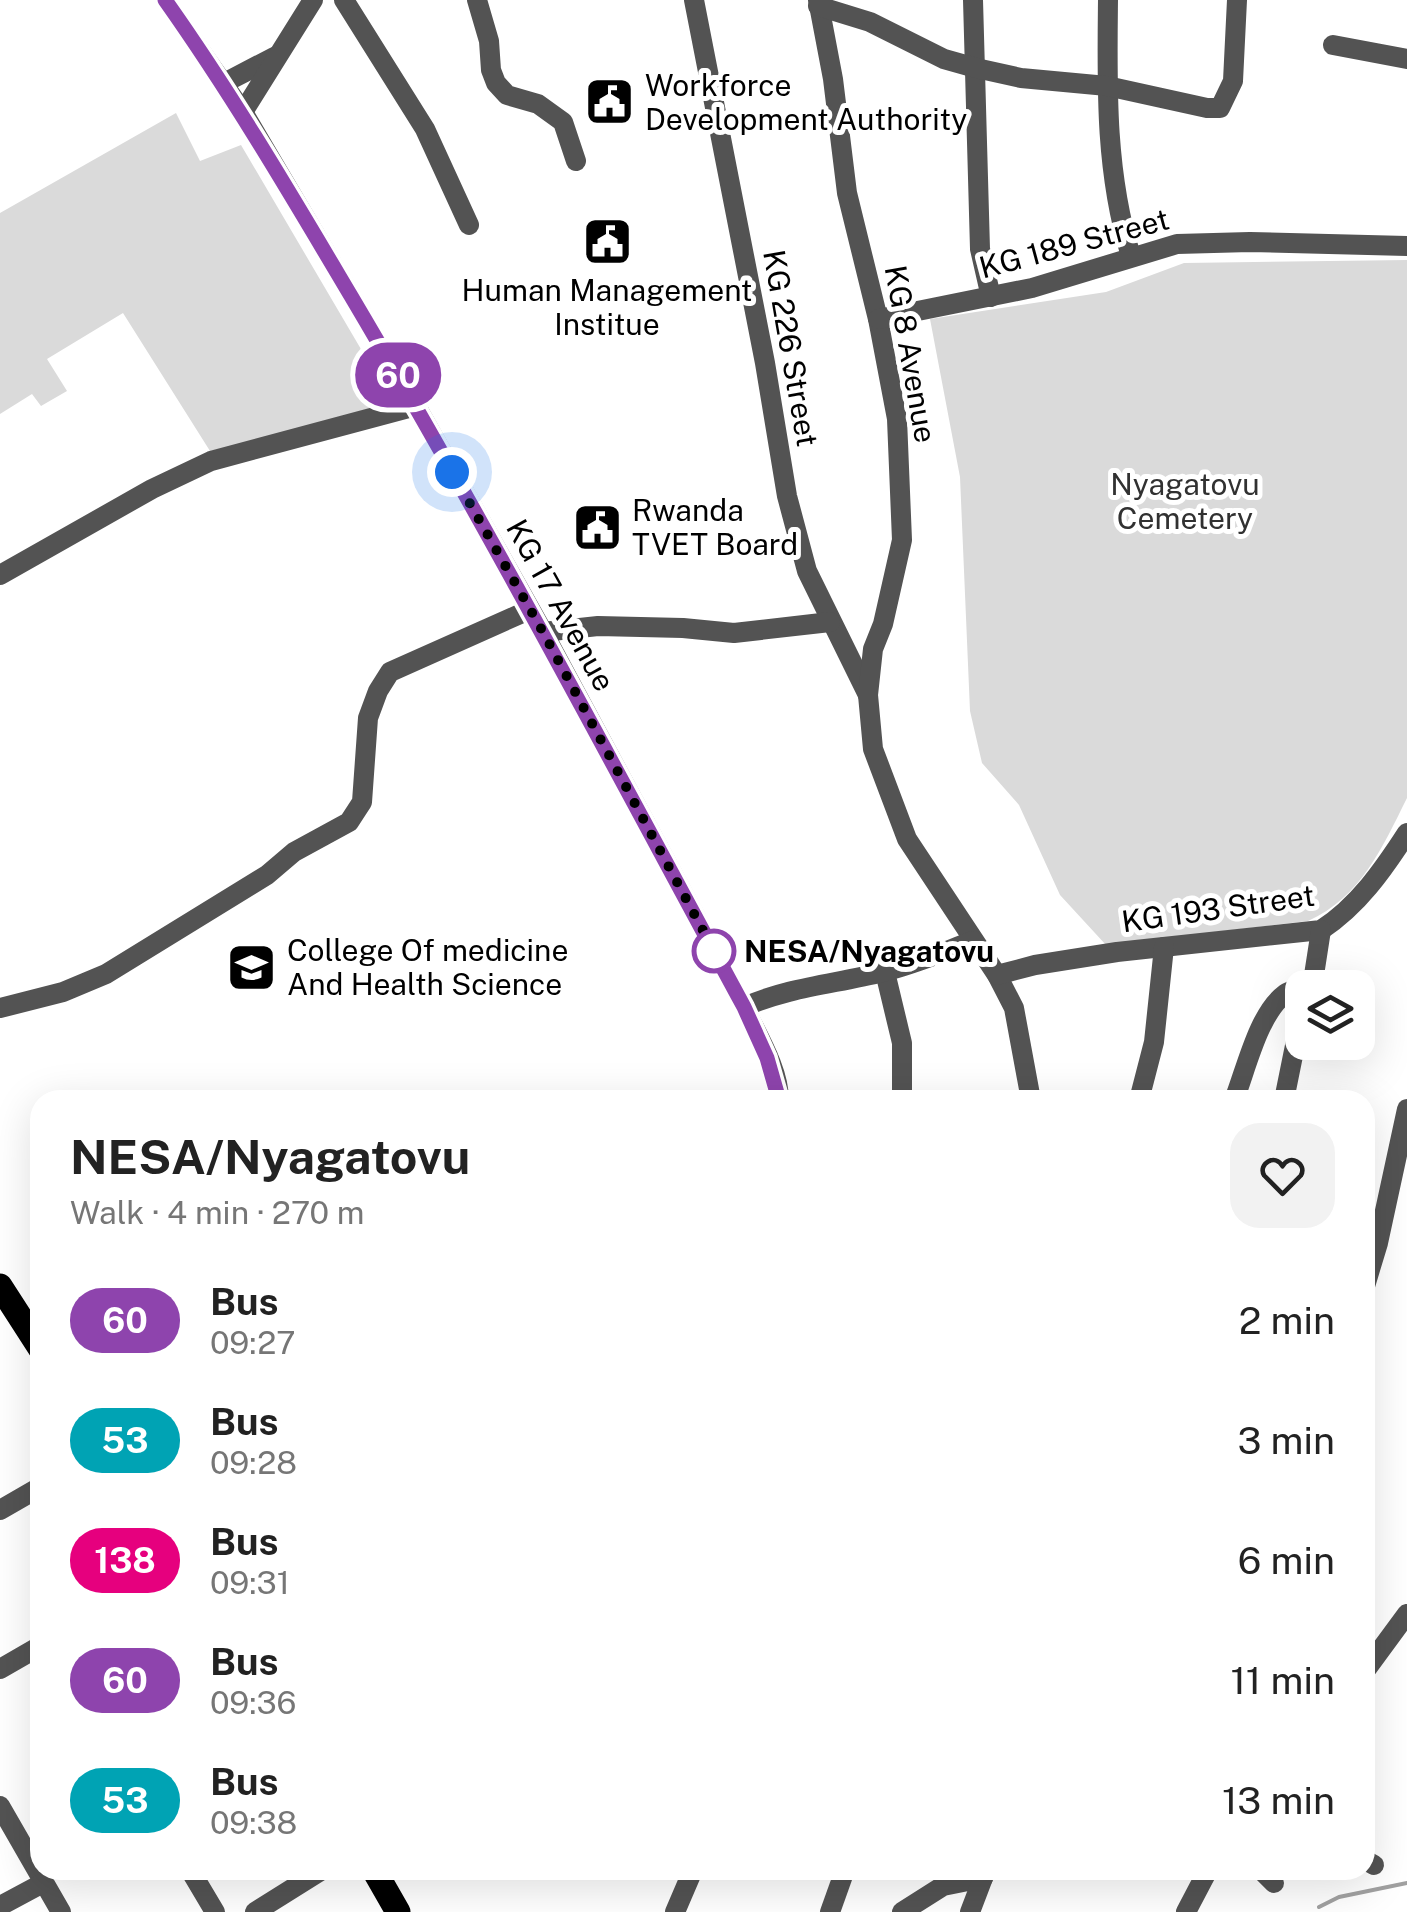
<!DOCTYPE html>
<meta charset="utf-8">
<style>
:root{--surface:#fff;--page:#f2f2f2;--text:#222;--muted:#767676}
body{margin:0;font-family:"Public Sans",sans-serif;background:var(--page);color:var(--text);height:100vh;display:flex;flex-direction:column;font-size:38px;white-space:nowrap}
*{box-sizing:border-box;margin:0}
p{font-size:32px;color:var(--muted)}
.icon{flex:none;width:55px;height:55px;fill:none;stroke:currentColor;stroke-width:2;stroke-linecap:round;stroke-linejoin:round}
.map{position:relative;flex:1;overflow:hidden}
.sheet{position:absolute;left:30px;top:1090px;width:1345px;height:790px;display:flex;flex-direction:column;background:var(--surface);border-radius:30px;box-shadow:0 10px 40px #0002}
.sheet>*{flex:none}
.badge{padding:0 20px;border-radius:32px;font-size:35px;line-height:65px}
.buttons{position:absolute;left:1285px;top:970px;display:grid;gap:20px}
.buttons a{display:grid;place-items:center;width:90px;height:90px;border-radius:20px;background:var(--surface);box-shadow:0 10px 40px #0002;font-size:50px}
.you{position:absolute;width:50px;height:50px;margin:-25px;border:8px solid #fff;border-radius:50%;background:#1a73e8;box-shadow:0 0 0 15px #1a73e833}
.map>.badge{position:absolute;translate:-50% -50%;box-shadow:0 0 0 5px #fff}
.round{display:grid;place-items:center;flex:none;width:105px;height:105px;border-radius:30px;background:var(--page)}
.overview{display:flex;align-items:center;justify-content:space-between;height:170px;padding:0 40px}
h1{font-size:48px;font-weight:700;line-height:75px}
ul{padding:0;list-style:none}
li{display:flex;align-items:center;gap:30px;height:120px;padding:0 40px}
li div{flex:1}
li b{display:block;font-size:38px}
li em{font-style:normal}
li .badge{min-width:110px;font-weight:700;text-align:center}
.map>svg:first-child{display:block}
.green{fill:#dadada}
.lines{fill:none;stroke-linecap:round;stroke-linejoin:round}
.stream{stroke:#a1a1a1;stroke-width:4}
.minor{stroke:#535353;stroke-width:20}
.major{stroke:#000;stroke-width:25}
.line-casing{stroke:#fff;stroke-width:22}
.line{stroke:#8e44ad;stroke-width:15}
.walk{stroke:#000;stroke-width:10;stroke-dasharray:0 18}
.stop-dot{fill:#fff;stroke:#8e44ad;stroke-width:5}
.labels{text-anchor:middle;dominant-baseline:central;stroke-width:10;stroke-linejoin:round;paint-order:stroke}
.poi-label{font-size:30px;fill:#000;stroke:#fff;text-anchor:start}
.street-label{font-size:30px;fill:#000;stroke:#fff}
.park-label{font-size:30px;fill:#313131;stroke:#fff}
.stop-label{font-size:30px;font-weight:bold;fill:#000;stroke:#fff;text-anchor:start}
</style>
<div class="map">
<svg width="1407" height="1912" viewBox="0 0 1407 1912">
<rect width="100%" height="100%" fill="#fff"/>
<g class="green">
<polygon points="176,113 200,161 241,145 385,390 381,405 268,438 210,451 123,313 47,359 67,391 41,406 32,394 0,414 0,213"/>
<path d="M1407,260V798C1382,848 1361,897 1308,921L1106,945L1060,895L1019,805L982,763L970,711L960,477L930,319L1106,292L1184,263Z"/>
</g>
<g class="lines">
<polyline class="stream" points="1319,1907 1339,1897 1407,1883"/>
<g class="minor">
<path d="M165,0L243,112L416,406L543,632L744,1007C757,1035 779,1069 779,1100"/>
<polyline points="344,0 425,129 469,225"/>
<polyline points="477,0 489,41 491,70 496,83 507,95 538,104 563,122 576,161"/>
<polyline points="694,0 765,363 787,496 807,571 868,695"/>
<polyline points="818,0 833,79 847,193 878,319 897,419 902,540 883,624 873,649 868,695 873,749 907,839 997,975 1014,1008 1031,1100"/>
<polyline points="973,0 980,249 991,297"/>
<path d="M1108,0C1107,86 1105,173 1131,256"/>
<polyline points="818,6 870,22 944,59 976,68 1021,78 1107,86 1207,108 1220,108 1233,81 1237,0"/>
<polyline points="1333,45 1407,59"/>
<polyline points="224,83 274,57"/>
<polyline points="243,112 313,0"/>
<polyline points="878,319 1032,288 1177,244 1250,242 1407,246"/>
<polyline points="0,575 152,489 211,461 416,406"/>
<polyline points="543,632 598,626 683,628 734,633 830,622"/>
<polyline points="885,972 902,1043 902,1100"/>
<path d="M997,975L1035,965L1117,952L1321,930C1358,906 1383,870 1407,833"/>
<polyline points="1312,988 1321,930"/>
<path d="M744,1007C789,987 835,984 883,972C913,965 943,952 973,941"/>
<polyline points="0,1008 63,992 106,974 267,875 294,852 349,822 362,802 368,718 378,691 390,672 529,610"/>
<polyline points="1139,1100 1154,1042 1164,947"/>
<path d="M1234,1100C1246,1070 1258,1014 1285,994C1293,989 1305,986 1314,982"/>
<polyline points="1284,1100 1302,1011"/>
<polyline points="1365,1286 1378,1243 1407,1109"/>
<polyline points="0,1510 40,1487"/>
<polyline points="0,1669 40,1646"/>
<polyline points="1365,1671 1407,1614"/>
<polyline points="0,1806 61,1912"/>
<polyline points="1365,1860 1374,1865"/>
<polyline points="190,1870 215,1912"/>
<polyline points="1261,1870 1274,1883"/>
<polyline points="0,1906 43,1883"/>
<polyline points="255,1912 322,1870"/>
<polyline points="675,1912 693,1870"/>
<polyline points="830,1912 845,1870"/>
<polyline points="902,1912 943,1886 983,1878"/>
<polyline points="970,1912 986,1870"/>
<polyline points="1186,1912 1208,1870"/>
</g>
<g class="major">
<polyline points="0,1286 40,1348"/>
<polyline points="374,1870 398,1912"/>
</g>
</g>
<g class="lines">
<defs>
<path id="line" d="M165,0C233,96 291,195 351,296C489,529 615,769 744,1007L767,1058L779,1100"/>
</defs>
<use href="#line" class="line-casing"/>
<use href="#line" class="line"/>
<polyline class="walk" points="452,472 543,632 714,951"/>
</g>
<defs>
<symbol id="civic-square" viewBox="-11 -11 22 22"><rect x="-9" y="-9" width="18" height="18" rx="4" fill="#000" stroke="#fff"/><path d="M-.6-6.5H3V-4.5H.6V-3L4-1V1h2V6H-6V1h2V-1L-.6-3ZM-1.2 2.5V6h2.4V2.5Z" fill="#fff"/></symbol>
<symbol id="university-square" viewBox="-11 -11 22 22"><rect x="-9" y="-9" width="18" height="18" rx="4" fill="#000" stroke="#fff"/><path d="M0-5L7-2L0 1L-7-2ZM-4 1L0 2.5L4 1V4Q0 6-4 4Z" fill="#fff"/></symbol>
</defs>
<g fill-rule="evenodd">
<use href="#civic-square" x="582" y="74" width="55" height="55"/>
<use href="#civic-square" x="580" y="214" width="55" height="55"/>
<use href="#civic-square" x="570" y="500" width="55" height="55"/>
<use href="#university-square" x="224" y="940" width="55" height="55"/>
</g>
<circle class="stop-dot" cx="714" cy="951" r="20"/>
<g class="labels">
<g class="poi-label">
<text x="645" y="85">Workforce<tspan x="645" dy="34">Development Authority</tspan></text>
<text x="607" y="290" text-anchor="middle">Human Management<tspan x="607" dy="34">Institue</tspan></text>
<text x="632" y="510">Rwanda<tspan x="632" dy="34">TVET Board</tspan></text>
<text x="287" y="950">College Of medicine<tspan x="287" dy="34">And Health Science</tspan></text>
</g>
<g class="street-label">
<text transform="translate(1074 243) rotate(-15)">KG 189 Street</text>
<text transform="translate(791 348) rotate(80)">KG 226 Street</text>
<text transform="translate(911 354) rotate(80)">KG 8 Avenue</text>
<text transform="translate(561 605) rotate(61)">KG 17 Avenue</text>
<text transform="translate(1218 908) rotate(-8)">KG 193 Street</text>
</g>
<g class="park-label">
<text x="1185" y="484">Nyagatovu<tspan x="1185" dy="34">Cemetery</tspan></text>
</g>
<g class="stop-label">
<text x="744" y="951">NESA/Nyagatovu</text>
</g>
</g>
</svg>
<div class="buttons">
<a><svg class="icon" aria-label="layers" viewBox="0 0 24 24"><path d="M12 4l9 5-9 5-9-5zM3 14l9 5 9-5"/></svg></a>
</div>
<div class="you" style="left:452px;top:472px"></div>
<b class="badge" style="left:398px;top:375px;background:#8e44ad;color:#fff">60</b>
<section class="sheet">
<div class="overview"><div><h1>NESA/Nyagatovu</h1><p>Walk · 4 min · 270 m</p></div><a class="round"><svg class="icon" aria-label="heart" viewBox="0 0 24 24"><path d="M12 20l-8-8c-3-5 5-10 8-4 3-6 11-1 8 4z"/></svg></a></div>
<ul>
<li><span class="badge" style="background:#8e44ad;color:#fff">60</span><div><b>Bus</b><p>09:27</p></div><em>2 min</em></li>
<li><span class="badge" style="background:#00a3b4;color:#fff">53</span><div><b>Bus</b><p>09:28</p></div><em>3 min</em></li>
<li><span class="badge" style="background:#e6007e;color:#fff">138</span><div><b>Bus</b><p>09:31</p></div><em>6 min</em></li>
<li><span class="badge" style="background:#8e44ad;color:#fff">60</span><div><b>Bus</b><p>09:36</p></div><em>11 min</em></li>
<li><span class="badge" style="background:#00a3b4;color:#fff">53</span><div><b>Bus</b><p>09:38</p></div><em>13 min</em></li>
</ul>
</section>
</div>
